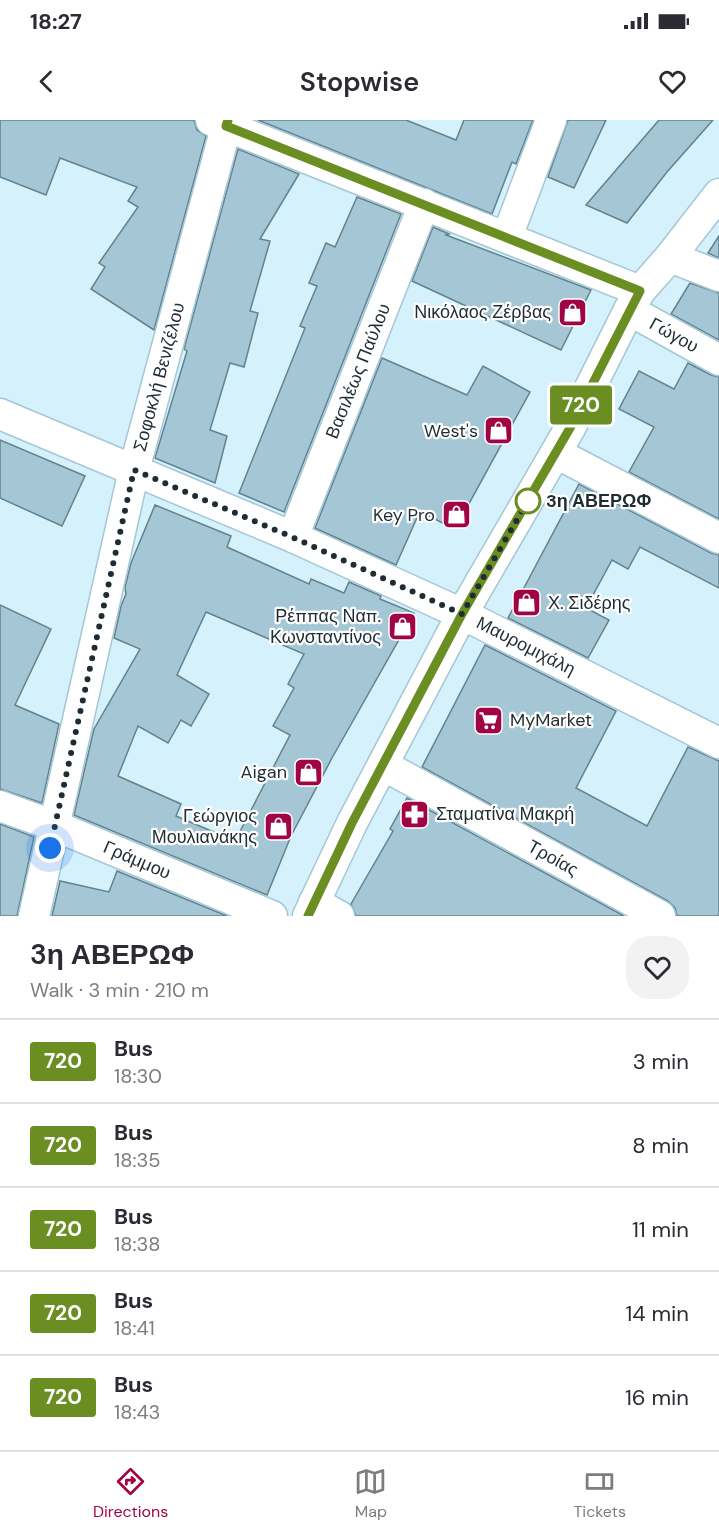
<!DOCTYPE html>
<meta charset="utf-8">
<style>
:root{--surface:#fff;--page:#f2f2f3;--text:#2b2b33;--muted:#7c7c81;--line:#e1e1e2;--accent:#a00444}
body{margin:0;font-family:"DM Sans",sans-serif;background:var(--page);color:var(--text);height:100vh;display:flex;flex-direction:column;font-size:22px;white-space:nowrap}
*{box-sizing:border-box;margin:0}
p{font-size:20px;color:var(--muted)}
.icon{flex:none;width:33px;height:33px;fill:none;stroke:currentColor;stroke-width:2;stroke-linecap:round;stroke-linejoin:round}
.map{position:relative;height:796px;overflow:hidden}
.side{display:flex;flex-direction:column;background:var(--surface);flex:1}
.side>*{flex:none}
.badge{padding:0 12px;border-radius:4px;font-size:21px;line-height:39px}
.you{position:absolute;width:30px;height:30px;margin:-15px;border:4px solid #fff;border-radius:50%;background:#1a73e8;box-shadow:0 0 0 9px #1a73e833}
.map>.badge{position:absolute;translate:-50% -50%;box-shadow:0 0 0 3px #fff}
.round{display:grid;place-items:center;flex:none;width:63px;height:63px;border-radius:24px;background:var(--page)}
.summary{display:flex;align-items:center;justify-content:space-between;height:102px;padding:0 30px}
h1{font-size:28px;font-weight:600;line-height:45px}
ul{padding:0;list-style:none}
li{display:flex;align-items:center;gap:18px;height:84px;padding:0 30px;border-top:2px solid var(--line)}
li div{flex:1}
li b{display:block;font-size:22px}
li em{font-style:normal}
li .badge{min-width:66px;font-weight:700;text-align:center}
.status{display:flex;justify-content:space-between;align-items:center;height:42px;padding:0 30px;background:var(--surface);direction:ltr}
.status svg{height:16px;fill:currentColor}
header{display:flex;justify-content:space-between;align-items:center;height:78px;padding:0 30px;background:var(--surface);font-size:27px;font-weight:600}
.menu{display:flex;justify-content:space-around;align-items:center;height:84px;border-top:2px solid var(--line);background:var(--surface);font-size:16px;color:var(--muted)}
.menu a{display:grid;justify-items:center;gap:3px}
.menu .current{color:var(--accent)}
.map>svg:first-child{display:block}
.building{fill:#a5c7d5;stroke:#62828f;stroke-width:1.5;fill-rule:evenodd}
.lines{fill:none;stroke-linecap:round;stroke-linejoin:round}
.minor-casing{stroke:#a5c7d5;stroke-width:33}
.minor{stroke:#fff;stroke-width:30}
.line-casing{stroke:#fff;stroke-width:14}
.line{stroke:#6b8e23;stroke-width:9}
.walk{stroke:#1f2d32;stroke-width:6;stroke-dasharray:0 10.8}
.stop-dot{fill:#fff;stroke:#6b8e23;stroke-width:3}
.labels{text-anchor:middle;dominant-baseline:central;stroke-width:4.5;stroke-linejoin:round;paint-order:stroke}
.poi-label{font-size:18px;fill:#1f2d32;stroke:#fff;text-anchor:end}
.street-label{font-size:18px;fill:#1f2d32;stroke:#fff}
.stop-label{font-size:18px;font-weight:bold;fill:#1f2d32;stroke:#fff;text-anchor:start}
</style>
<div class="status"><b>18:27</b><svg viewBox="0 0 49 12"><path d="M0 12V9h3v3zM5 12V6h3v6zM10 12V3h3v9zM15 12V0h3v12zM26 1h20v11H26zM47 4h2v5h-2z"/></svg></div>
<header><svg class="icon" aria-label="back" viewBox="0 0 24 24"><path d="M15 5l-7 7 7 7"/></svg>Stopwise<svg class="icon" aria-label="heart" viewBox="0 0 24 24"><path d="M12 20l-8-8c-3-5 5-10 8-4 3-6 11-1 8 4z"/></svg></header>
<div class="map">
<svg width="719" height="796" viewBox="0 0 719 796">
<rect width="100%" height="100%" fill="#d5f1fc"/>
<g class="building">
<polygon points="0,0 194,0 197,10 206,16 154,210 91,169 105,147 99,143 138,87 128,81 137,67 60,38 46,75 0,57"/>
<polygon points="258,0 406,0 456,20 464,0 533,0 516,44 512,42 492,94"/>
<polygon points="568,0 606,0 574,68 548,57"/>
<polygon points="659,0 713,0 667,52 627,103 586,85"/>
<polygon points="238,29 299,54 260,119 270,121 250,191 258,193 244,247 230,243 210,310 227,316 215,363 155,338 187,231 184,229"/>
<polygon points="357,77 401,94 284,392 239,373 305,208 300,206 317,166 309,163 326,123 335,127"/>
<polygon points="433,107 449,114 446,115 591,170 561,230 412,161"/>
<polygon points="719,116 719,138 708,133"/>
<polygon points="690,163 719,173 719,220 671,194"/>
<polygon points="382,238 467,275 483,246 530,272 459,402 454,400 450,407 420,391 396,445 315,408"/>
<polygon points="688,243 711,255 719,257 719,399 629,352 654,307 619,289 639,251 674,269"/>
<polygon points="0,320 85,356 62,406 0,378"/>
<polygon points="579,364 711,433 719,435 719,468 640,427 628,449 612,440 586,488 609,500 588,538 508,498"/>
<path d="M155,385L231,416L227,427L309,464L311,459L344,473L349,462L381,476L380,479L414,493L332,638L291,716L267,775L74,695L94,609L140,529L114,518L121,486L126,474L125,467L131,443ZM206,492L304,534L288,564L294,568L273,606L290,615L235,721L176,696L181,684L118,656L138,606L168,623L181,600L191,606L209,574L177,555Z"/>
<polygon points="0,485 51,509 15,585 59,604 42,683 0,669"/>
<polygon points="485,525 616,591 576,668 647,706 688,627 719,641 719,796 677,796 675,788 668,781 422,647"/>
<polygon points="407,678 624,796 356,796 351,784 393,711 390,709"/>
<polygon points="0,704 34,717 17,796 0,796"/>
<polygon points="117,751 227,796 52,796 60,761 109,772"/>
</g>
<g class="lines">
<defs>
<g id="minor">
<polyline points="211,0 640,171"/>
<polyline points="507,117 551,0"/>
<polyline points="670,137 719,156"/>
<polyline points="629,190 719,240"/>
<polyline points="0,294 293,417 462,494 719,623"/>
<polyline points="556,333 719,418"/>
<polyline points="293,417 424,84"/>
<polyline points="383,645 660,796"/>
<polyline points="0,686 55,706 272,796"/>
<polyline points="314,782 339,796"/>
<polyline points="34,796 134,350 228,0"/>
<polyline points="308,796 352,703 462,494 570,308 629,190 640,171 670,137 719,74"/>
</g>
</defs>
<use href="#minor" class="minor-casing"/>
<use href="#minor" class="minor"/>
</g>
<g class="lines">
<defs>
<polyline id="line" points="228,0 226,6 640,171 570,308 462,494 352,703 308,796"/>
</defs>
<use href="#line" class="line-casing"/>
<use href="#line" class="line"/>
<polyline class="walk" points="50,728 134,350 292,417 462,494 532,374 528,381"/>
</g>
<defs>
<symbol id="shop-square" viewBox="-11 -11 22 22"><rect x="-9" y="-9" width="18" height="18" rx="4" fill="#a00444" stroke="#fff"/><path d="M-5-2.5h2.3a2.7 3.5 0 0 1 5.4 0H5L5.5 6h-11ZM-1.5-2.5h3a1.5 2.3 0 0 0-3 0Z" fill="#fff"/></symbol>
<symbol id="supermarket-square" viewBox="-11 -11 22 22"><rect x="-9" y="-9" width="18" height="18" rx="4" fill="#a00444" stroke="#fff"/><path d="M-6-5.5h2.5l.6 2H6L4.5 2H-2.5L-4.4-4H-6ZM-1.5 3.2a1.3 1.3 0 1 0 .1 0ZM3 3.2a1.3 1.3 0 1 0 .1 0Z" fill="#fff"/></symbol>
<symbol id="pharmacy-square" viewBox="-11 -11 22 22"><rect x="-9" y="-9" width="18" height="18" rx="4" fill="#a00444" stroke="#fff"/><path d="M-2-6h4v4h4v4h-4v4h-4v-4h-4v-4h4Z" fill="#fff"/></symbol>
</defs>
<g fill-rule="evenodd">
<use href="#shop-square" x="556" y="176" width="33" height="33"/>
<use href="#shop-square" x="482" y="294" width="33" height="33"/>
<use href="#shop-square" x="440" y="378" width="33" height="33"/>
<use href="#shop-square" x="510" y="466" width="33" height="33"/>
<use href="#shop-square" x="386" y="490" width="33" height="33"/>
<use href="#supermarket-square" x="472" y="584" width="33" height="33"/>
<use href="#shop-square" x="292" y="636" width="33" height="33"/>
<use href="#pharmacy-square" x="398" y="678" width="33" height="33"/>
<use href="#shop-square" x="262" y="690" width="33" height="33"/>
</g>
<circle class="stop-dot" cx="528" cy="381" r="12"/>
<g class="labels">
<g class="poi-label">
<text x="551" y="192">Νικόλαος Ζέρβας</text>
<text x="478" y="311">West's</text>
<text x="435" y="395">Key Pro</text>
<text x="548" y="483" text-anchor="start">Χ. Σιδέρης</text>
<text x="381" y="496">Ρέππας Ναπ.<tspan x="381" dy="21">Κωνσταντίνος</tspan></text>
<text x="510" y="600" text-anchor="start">MyMarket</text>
<text x="287" y="652">Aigan</text>
<text x="436" y="694" text-anchor="start">Σταματίνα Μακρή</text>
<text x="257" y="696">Γεώργιος<tspan x="257" dy="21">Μουλιανάκης</tspan></text>
</g>
<g class="street-label">
<text transform="translate(674 215) rotate(29)">Γώγου</text>
<text transform="translate(358 251) rotate(-68)">Βασιλέως Παύλου</text>
<text transform="translate(159 257) rotate(-75)">Σοφοκλή Βενιζέλου</text>
<text transform="translate(526 526) rotate(27)">Μαυρομιχάλη</text>
<text transform="translate(553 738) rotate(29)">Τροίας</text>
<text transform="translate(137 740) rotate(23)">Γράμμου</text>
</g>
<g class="stop-label">
<text x="546" y="381">3η ΑΒΕΡΩΦ</text>
</g>
</g>
</svg>
<div class="you" style="left:50px;top:728px"></div>
<b class="badge" style="left:581px;top:285px;background:#6b8e23;color:#fff">720</b>
</div>
<section class="side">
<div class="summary"><div><h1>3η ΑΒΕΡΩΦ</h1><p>Walk · 3 min · 210 m</p></div><a class="round"><svg class="icon" aria-label="heart" viewBox="0 0 24 24"><path d="M12 20l-8-8c-3-5 5-10 8-4 3-6 11-1 8 4z"/></svg></a></div>
<ul>
<li><span class="badge" style="background:#6b8e23;color:#fff">720</span><div><b>Bus</b><p>18:30</p></div><em>3 min</em></li>
<li><span class="badge" style="background:#6b8e23;color:#fff">720</span><div><b>Bus</b><p>18:35</p></div><em>8 min</em></li>
<li><span class="badge" style="background:#6b8e23;color:#fff">720</span><div><b>Bus</b><p>18:38</p></div><em>11 min</em></li>
<li><span class="badge" style="background:#6b8e23;color:#fff">720</span><div><b>Bus</b><p>18:41</p></div><em>14 min</em></li>
<li><span class="badge" style="background:#6b8e23;color:#fff">720</span><div><b>Bus</b><p>18:43</p></div><em>16 min</em></li>
</ul>
</section>
<nav class="menu">
<a class="current"><svg class="icon" aria-label="directions" viewBox="0 0 24 24"><path d="M12 3l9 9-9 9-9-9zM9 14v-3h6M13 9l2 2-2 2"/></svg>Directions</a>
<a><svg class="icon" aria-label="map" viewBox="0 0 24 24"><path d="M3 6l6-2 6 2 6-2v14l-6 2-6-2-6 2zM9 4v14M15 6v14"/></svg>Map</a>
<a><svg class="icon" aria-label="tickets" viewBox="0 0 24 24"><path d="M3 7h18v10H3zM15 7v10"/></svg>Tickets</a>
</nav>
